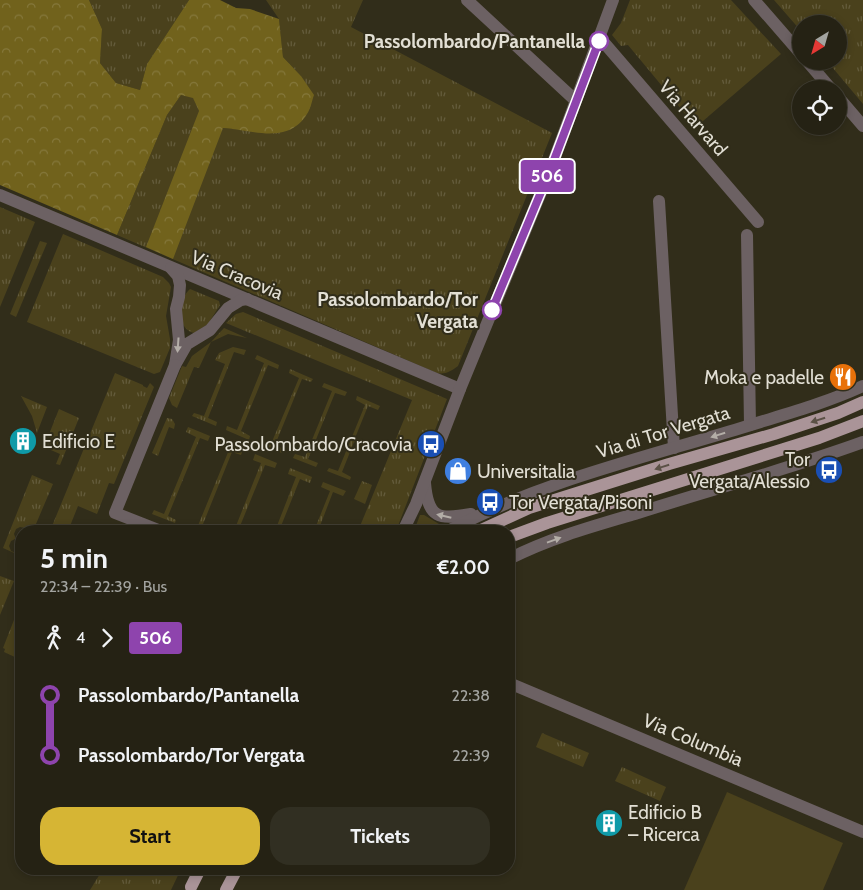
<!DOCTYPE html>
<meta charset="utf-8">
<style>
:root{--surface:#252214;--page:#312f22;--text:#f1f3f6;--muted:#a3a4a0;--line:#423f34;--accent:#d6b534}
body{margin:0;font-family:Cabin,sans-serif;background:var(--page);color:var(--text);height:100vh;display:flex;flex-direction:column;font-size:19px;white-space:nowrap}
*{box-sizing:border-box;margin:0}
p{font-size:16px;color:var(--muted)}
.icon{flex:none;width:28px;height:28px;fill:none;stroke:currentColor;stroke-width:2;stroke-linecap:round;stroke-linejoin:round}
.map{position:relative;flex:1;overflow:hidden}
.details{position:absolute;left:15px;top:525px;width:500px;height:350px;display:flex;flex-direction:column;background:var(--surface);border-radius:20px;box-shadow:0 2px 8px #0003,0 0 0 1px var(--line)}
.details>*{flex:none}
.badge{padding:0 10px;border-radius:4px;font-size:18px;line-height:32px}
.needle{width:32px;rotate:217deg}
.controls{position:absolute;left:792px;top:15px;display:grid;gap:10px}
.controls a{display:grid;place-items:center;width:55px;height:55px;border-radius:50%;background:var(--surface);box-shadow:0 2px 8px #0003,0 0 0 1px var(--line);font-size:25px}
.map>.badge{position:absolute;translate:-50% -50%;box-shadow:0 0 0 2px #fff}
.legs{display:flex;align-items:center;gap:8px;height:55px;padding:0 25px;font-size:16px}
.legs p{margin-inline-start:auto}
.head{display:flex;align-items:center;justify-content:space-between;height:85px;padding:0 25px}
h1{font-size:28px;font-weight:700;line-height:38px}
.primary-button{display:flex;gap:10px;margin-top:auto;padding:10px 25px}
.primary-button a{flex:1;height:58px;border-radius:20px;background:var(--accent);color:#111;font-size:20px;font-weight:700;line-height:58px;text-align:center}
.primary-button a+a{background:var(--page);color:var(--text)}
ul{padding:0 25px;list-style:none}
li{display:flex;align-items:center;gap:18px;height:60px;font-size:19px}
li i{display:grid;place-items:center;width:8px;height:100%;margin:0 6px;background:currentColor}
li i::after{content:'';width:12px;height:12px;margin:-6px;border:4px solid;border-radius:50%;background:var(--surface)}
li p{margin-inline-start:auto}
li:first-child i{background:linear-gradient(#0000 50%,currentColor 0)}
li:last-child i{background:linear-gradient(currentColor 50%,#0000 0)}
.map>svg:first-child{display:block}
.grass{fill:url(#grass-tufts)}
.forest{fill:url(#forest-crowns)}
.garden{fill:#4a411c}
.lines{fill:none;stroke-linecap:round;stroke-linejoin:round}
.minor{stroke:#6c6163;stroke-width:12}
.major{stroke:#aa9498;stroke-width:12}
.oneway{fill:#b3ada7}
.oneway2{fill:#5b5146}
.line-1-casing{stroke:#fff;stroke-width:11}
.line-1{stroke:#8e44ad;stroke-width:8}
.stop-1-dot{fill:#fff;stroke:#8e44ad;stroke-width:2.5}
.labels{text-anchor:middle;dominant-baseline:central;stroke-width:4;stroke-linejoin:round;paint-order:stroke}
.stop-label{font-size:19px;font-weight:bold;fill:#e2dfd4;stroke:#312d1a;text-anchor:end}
.street-label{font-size:19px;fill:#e2dfd4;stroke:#312d1a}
.poi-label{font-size:19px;fill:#e2dfd4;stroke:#312d1a;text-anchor:start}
</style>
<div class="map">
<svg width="863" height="890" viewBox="0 0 863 890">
<defs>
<pattern id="grass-tufts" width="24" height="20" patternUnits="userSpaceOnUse" patternTransform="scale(1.25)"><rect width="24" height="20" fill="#4a411c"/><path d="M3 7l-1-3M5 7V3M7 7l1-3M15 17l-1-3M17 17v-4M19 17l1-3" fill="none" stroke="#645c3c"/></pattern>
<pattern id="forest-crowns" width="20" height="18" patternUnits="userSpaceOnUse" patternTransform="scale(1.25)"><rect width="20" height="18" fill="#71621c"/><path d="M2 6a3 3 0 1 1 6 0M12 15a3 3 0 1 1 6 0" fill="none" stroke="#85783c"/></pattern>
</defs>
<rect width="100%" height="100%" fill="#312d1a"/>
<g class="grass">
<polygon points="89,0 189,0 147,64 140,90 116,83 100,63 102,29"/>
<path d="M266,0H363L351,27L552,133L458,366C451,371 445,375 437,373L117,235L167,115L181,95L193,97L199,111L223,128L244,130L301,76L283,57L279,19Z"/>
<polygon points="630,0 731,0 781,54 696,127 628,45 621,46 612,35 621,23"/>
<polygon points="774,0 863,0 863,104 827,61 839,61 839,24 801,24 801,31"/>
<polygon points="0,207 35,222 0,307"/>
<polygon points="63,234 163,277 169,283 171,287 166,316 170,339 170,348 160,372 154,374 27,322"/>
<polygon points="40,241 47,243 16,317 10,314"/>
<path d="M190,289L219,301L220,305L208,324L194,333C175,329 179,298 190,289Z"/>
<polygon points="243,312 447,399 396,531 358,531 412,400 226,323 236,314"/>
<polygon points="224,328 247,338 228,334 211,342 199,368 194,367 177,408 172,405 169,398 182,366 186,367 192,356 211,342"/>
<polygon points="233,347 246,350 244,355 234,352 208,418 217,422 216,426 192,416 194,413 204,416 225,364 215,360 219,353"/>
<polygon points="257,355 279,365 278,369 268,365 241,431 250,436 249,440 226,430 227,426 237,430 264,363 255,359"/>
<polygon points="290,369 313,379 311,382 302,379 275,445 284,449 282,453 260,444 261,440 271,444 299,378 289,373"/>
<polygon points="115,373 143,385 143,386 147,388 150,383 154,387 114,484 109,483 97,514 78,506 68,531 50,531"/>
<polygon points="324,383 347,392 345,396 335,393 308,459 318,463 316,467 293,458 295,454 305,457 332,391 322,387"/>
<polygon points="21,396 47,407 37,433 32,416"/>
<polygon points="357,396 380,406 378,410 368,406 355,438 365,442 364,446 354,442 342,472 351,477 350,480 327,471 329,468 338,471 365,405 356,400"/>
<polygon points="59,409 79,418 60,465 56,464 60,454 44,447"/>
<polygon points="167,418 172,419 175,424 174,429 169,427 158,456 152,453"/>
<polygon points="188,427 210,436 208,441 200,438 168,516 176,520 175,523 152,514 154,510 164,514 196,437 186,432"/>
<polygon points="221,440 243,449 241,455 232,452 201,529 205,531 196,531 186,527 187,524 197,528 229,450 219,446"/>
<polygon points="255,454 277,463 275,468 265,465 238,531 234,531 261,463 253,460"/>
<polygon points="290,468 312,477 310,483 300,479 279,531 275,531 296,477 288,474"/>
<polygon points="32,475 53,484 33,531 26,531 25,528 20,527 16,529 14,534 16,539 21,540 21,544 20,541 15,539 11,541 9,546 11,551 16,553 20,550 21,548 21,556 3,548"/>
<polygon points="362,481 372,485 365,504 354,499"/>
<polygon points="323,482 346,491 343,496 333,492 318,531 314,531 330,491 321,487"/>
<polygon points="420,515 424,515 439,524 441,529 439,531 414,531"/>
<polygon points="0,576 14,581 0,615"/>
<polygon points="21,602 21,647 17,658 4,652 5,649 3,648"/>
<polygon points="542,733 589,753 583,767 536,747"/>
<polygon points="622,767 666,787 660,801 615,781"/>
<polygon points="103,869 181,869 171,890 90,890"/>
</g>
<path class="forest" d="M0,0H89L102,29L100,63L116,83L140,90L147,64L189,0H220L236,8L250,9L279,19L283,57L301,76L314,95C312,100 311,108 307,114C288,145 253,130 223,128L173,259L146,247L199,111L193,98L181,95L167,115L117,235L0,185Z"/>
<polygon class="garden" points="727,792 843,843 823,890 684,890"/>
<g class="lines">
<g class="minor">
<polyline points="467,0 575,100"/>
<polyline points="754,0 801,54"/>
<polyline points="600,38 758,222"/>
<polyline points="807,61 831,89"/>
<polyline points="839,98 863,126"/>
<polyline points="0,195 460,389"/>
<polyline points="659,201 674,448"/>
<polyline points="747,235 750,425"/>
<polyline points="171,268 178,276 180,285 179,297 176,309 179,340 175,365 187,344 210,330 228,308 241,300 247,299"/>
<path d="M425,483C428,519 439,520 471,514"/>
<polyline points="161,531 115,513 175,365"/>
<polyline points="403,531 416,504 460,389 551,168 613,0"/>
<path d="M448,531C539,482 643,458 741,428C782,415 824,404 863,386"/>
<path d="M509,559C550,538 594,526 638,513C713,489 789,469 863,442"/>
<polyline points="509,683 863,832"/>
</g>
<g class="major">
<polyline points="479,531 529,508 669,464 774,434 838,413 863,402"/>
<polyline points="509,537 547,523 819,438 863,421"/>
<polyline points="191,887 200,869"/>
<polyline points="226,890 237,869"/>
</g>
</g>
<defs><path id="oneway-solid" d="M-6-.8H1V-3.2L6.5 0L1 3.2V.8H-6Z" transform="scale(1.25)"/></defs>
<g class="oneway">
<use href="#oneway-solid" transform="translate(178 345) rotate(94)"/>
<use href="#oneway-solid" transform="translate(718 435) rotate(163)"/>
<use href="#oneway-solid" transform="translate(444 516) rotate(-167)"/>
<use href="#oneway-solid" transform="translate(554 540) rotate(-20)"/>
</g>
<g class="oneway2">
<use href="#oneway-solid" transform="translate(818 420) rotate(162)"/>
<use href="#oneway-solid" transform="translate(662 467) rotate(163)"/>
</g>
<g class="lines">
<defs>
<polyline id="line-1" points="492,310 551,168 599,41"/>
</defs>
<use href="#line-1" class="line-1-casing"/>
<use href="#line-1" class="line-1"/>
</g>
<defs>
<symbol id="restaurant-disc" viewBox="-11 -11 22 22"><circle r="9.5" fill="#e8710a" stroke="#312d1a"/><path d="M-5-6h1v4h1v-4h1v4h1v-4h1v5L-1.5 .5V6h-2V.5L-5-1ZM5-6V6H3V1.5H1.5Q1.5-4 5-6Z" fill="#fff"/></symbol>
<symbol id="building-disc" viewBox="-11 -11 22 22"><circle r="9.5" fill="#0f9aa8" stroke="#312d1a"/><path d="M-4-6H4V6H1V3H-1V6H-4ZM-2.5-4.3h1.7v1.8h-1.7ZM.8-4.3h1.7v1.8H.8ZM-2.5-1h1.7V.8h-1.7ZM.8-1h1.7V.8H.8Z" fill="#fff"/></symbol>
<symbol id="bus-disc" viewBox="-11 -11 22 22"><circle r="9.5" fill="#1a4fb4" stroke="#312d1a"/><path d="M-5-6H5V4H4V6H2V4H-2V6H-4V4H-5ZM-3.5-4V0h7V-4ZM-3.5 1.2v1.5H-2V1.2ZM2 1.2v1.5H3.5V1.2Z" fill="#fff"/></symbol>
<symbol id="shop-disc" viewBox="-11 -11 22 22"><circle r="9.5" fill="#3f7fe0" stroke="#312d1a"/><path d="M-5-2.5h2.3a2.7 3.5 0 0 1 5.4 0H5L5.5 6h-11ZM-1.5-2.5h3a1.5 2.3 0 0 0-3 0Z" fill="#fff"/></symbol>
</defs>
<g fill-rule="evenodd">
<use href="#restaurant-disc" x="827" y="361" width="32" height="32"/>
<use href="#building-disc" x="7" y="425" width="32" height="32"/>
<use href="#bus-disc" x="415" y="428" width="32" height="32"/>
<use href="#bus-disc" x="813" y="454" width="32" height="32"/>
<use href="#shop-disc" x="442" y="455" width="32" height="32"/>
<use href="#bus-disc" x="474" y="486" width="32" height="32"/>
<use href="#building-disc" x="593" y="807" width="32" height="32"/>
</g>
<g class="stop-1-dot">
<circle cx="599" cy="41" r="9"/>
<circle cx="492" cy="310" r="9"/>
</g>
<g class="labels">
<g class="stop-label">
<text x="585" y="41">Passolombardo/Pantanella</text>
<text x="478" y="299">Passolombardo/Tor<tspan x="478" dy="22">Vergata</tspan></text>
</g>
<g class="street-label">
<text transform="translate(693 118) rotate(49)">Via Harvard</text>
<text transform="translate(237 275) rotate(23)">Via Cracovia</text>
<text transform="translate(663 432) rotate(-17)">Via di Tor Vergata</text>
<text transform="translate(693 740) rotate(23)">Via Columbia</text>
</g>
<g class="poi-label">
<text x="824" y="377" text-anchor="end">Moka e padelle</text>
<text x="42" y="441">Edificio E</text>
<text x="412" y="444" text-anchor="end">Passolombardo/Cracovia</text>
<text x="810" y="459" text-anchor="end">Tor<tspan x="810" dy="22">Vergata/Alessio</tspan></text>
<text x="477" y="471">Universitalia</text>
<text x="509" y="502">Tor Vergata/Pisoni</text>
<text x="628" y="812">Edificio B<tspan x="628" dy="22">– Ricerca</tspan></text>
</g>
</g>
</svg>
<div class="controls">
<a><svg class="needle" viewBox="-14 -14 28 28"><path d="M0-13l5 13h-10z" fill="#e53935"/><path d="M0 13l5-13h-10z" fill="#a3a4a0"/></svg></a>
<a><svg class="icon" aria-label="locate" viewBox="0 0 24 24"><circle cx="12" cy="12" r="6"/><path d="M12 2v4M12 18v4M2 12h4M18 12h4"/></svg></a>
</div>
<b class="badge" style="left:547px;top:176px;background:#8e44ad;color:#fff">506</b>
<section class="details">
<div class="head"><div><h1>5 min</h1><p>22:34 – 22:39 · Bus</p></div><b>€2.00</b></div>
<div class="legs"><svg class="icon" aria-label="walk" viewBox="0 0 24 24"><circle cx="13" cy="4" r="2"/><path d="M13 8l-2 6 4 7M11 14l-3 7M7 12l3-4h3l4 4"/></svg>4<svg class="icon" aria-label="forward" viewBox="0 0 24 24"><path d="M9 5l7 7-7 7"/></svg><b class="badge" style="background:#8e44ad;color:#fff">506</b></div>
<ul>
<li><i style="color:#8e44ad"></i><b>Passolombardo/Pantanella</b><p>22:38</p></li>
<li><i style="color:#8e44ad"></i><b>Passolombardo/Tor Vergata</b><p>22:39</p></li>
</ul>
<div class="primary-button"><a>Start</a><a>Tickets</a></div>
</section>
</div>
